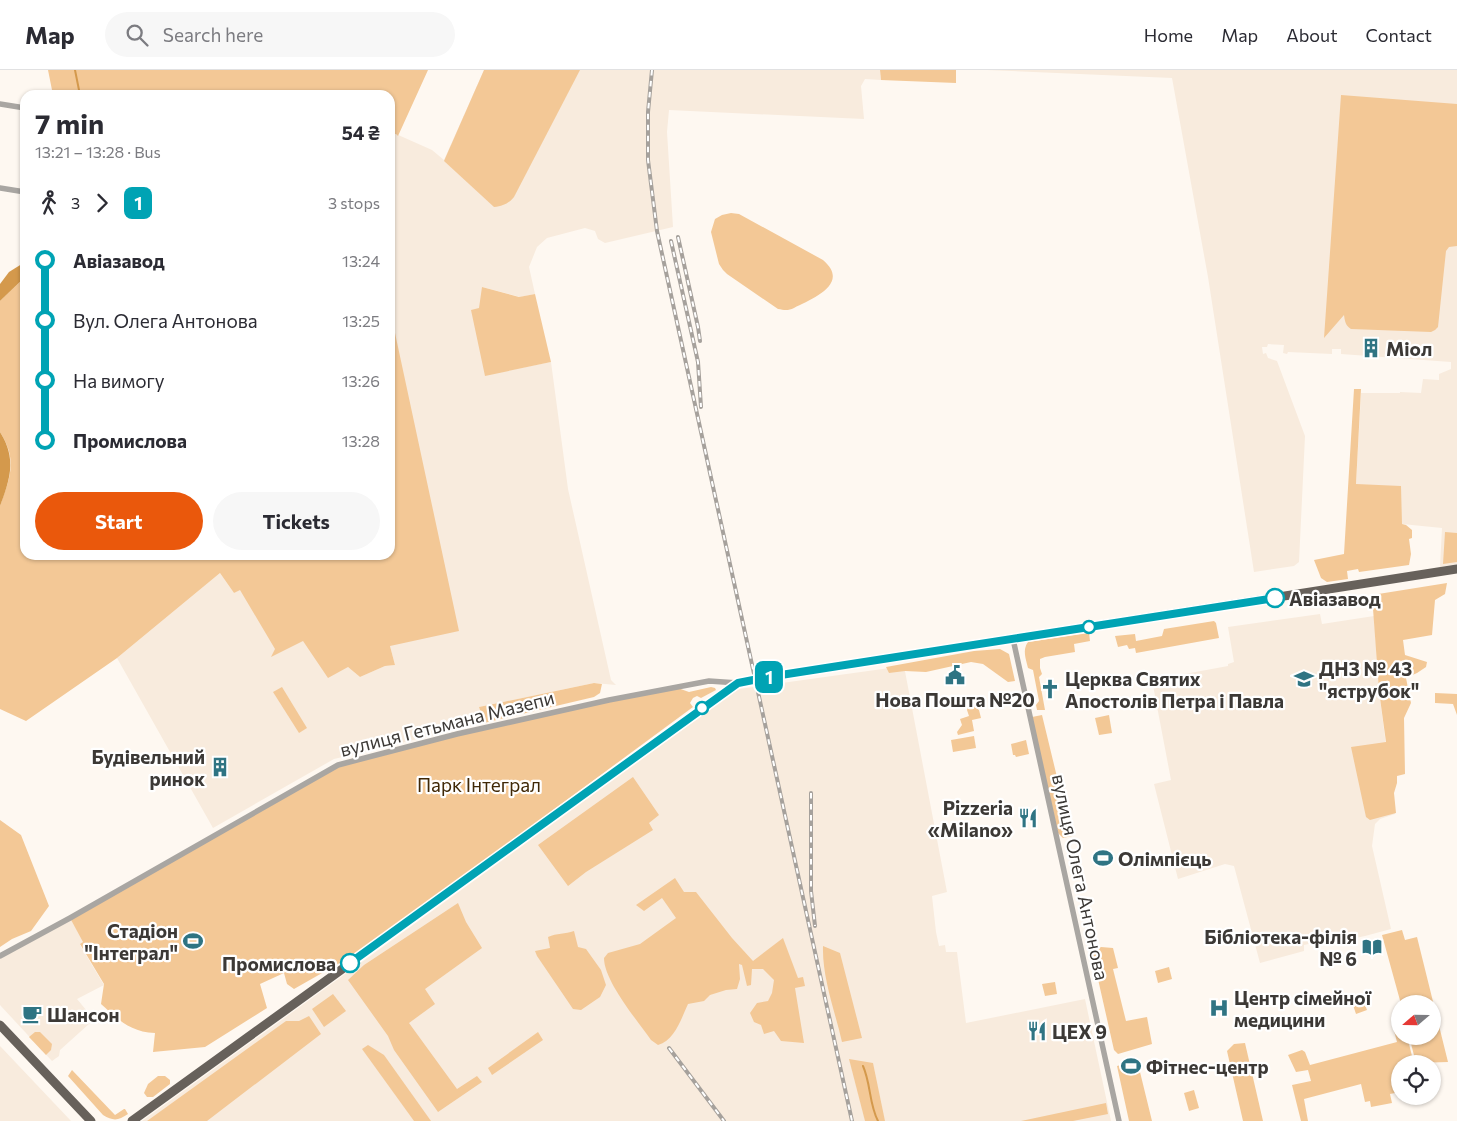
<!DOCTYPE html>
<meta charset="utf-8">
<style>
:root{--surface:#fff;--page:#f7f7f7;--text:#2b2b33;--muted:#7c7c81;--line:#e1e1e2;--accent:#ea580c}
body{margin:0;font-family:Commissioner,sans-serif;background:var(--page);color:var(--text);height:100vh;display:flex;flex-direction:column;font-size:19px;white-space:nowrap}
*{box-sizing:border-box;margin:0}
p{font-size:16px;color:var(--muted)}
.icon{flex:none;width:28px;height:28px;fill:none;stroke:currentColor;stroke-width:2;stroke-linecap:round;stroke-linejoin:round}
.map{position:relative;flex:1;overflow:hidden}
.side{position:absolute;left:20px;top:20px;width:375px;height:470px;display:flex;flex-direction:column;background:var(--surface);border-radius:15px;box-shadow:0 1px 4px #0004}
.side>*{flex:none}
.badge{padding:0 10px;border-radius:8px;font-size:18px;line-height:32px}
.needle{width:32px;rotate:250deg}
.buttons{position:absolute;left:1391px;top:925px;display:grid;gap:10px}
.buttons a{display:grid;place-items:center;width:50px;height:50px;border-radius:50%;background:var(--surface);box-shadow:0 1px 4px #0004;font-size:25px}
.map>.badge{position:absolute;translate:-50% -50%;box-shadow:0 0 0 2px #fff}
.legs{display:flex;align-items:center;gap:8px;height:55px;padding:0 15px;font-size:16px}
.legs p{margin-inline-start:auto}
.overview{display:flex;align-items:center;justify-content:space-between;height:85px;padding:0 15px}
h1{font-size:28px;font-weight:700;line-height:38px}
.action{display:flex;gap:10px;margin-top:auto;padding:10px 15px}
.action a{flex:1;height:58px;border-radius:30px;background:var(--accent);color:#fff;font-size:20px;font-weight:700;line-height:58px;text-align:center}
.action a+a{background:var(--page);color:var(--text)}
ul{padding:0 15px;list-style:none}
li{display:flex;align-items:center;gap:18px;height:60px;font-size:19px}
li i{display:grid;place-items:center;width:8px;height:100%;margin:0 6px;background:currentColor}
li i::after{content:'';width:12px;height:12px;margin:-6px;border:4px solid;border-radius:50%;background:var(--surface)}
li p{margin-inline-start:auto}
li:first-child i{background:linear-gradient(#0000 50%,currentColor 0)}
li:last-child i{background:linear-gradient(currentColor 50%,#0000 0)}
header{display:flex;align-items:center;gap:30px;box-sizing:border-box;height:70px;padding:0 25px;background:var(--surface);border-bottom:1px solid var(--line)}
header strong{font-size:24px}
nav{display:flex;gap:28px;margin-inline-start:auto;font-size:18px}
.search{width:350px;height:45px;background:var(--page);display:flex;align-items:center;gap:12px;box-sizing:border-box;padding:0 18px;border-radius:28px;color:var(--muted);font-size:19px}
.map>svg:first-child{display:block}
.built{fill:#f8ebdd}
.green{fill:#f3c896}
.water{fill:#d4994c}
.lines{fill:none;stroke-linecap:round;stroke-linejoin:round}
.stream{stroke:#d4994c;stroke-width:2}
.minor{stroke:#a9a6a2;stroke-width:5.5}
.primary{stroke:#67615b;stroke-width:9}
.rail-casing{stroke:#a6a19c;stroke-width:4}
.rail{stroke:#fff;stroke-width:2;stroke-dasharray:5.5;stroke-linecap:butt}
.line-1-casing{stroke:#fff;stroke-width:11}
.line-1{stroke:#00a3b4;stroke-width:8}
.stop-1-dot{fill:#fff;stroke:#00a3b4;stroke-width:2.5}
.labels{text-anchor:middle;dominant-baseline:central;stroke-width:4.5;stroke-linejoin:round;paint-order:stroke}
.poi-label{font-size:19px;font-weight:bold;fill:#3c3936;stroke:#fff;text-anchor:start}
.stop-label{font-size:19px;font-weight:bold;fill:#3c3936;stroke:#fff;text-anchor:start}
.street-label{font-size:19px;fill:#3c3936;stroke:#fff}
.park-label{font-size:19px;fill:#402806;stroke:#fff}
</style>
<header>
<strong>Map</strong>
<div class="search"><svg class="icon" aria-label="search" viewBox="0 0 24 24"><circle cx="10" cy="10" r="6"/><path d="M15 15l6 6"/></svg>Search here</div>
<nav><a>Home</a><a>Map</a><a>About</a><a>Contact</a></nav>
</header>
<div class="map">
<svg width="1457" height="1051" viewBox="0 0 1457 1051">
<rect width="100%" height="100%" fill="#fef8f1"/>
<g class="built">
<polygon points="484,0 880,0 881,10 865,9 861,16 864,49 669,40 667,62 673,157 605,173 598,169 595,161 585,158 547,168 537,177 529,197 535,224 520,227 482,217 485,305 551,292 568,419 611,610 616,615 594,613 479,637 484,653 334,689 213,758 117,588 220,503 234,523 240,519 303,571 348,597 360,607 385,596 395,595 390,576 395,263 390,261 390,65 396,64 432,80 444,90"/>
<polygon points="987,0 1457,0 1457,494 1440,497 1442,458 1402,454 1356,415 1361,323 1400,323 1400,322 1421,323 1423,309 1439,310 1439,304 1451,299 1451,292 1341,284 1341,279 1332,279 1332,284 1288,282 1287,284 1283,283 1284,275 1268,274 1267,277 1262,277 1263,284 1266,283 1268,288 1277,291 1305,366 1299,492 1294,496 1254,502 1208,207 1172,8"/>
<polygon points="1320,544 1322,554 1374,546 1379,621 1395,744 1380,749 1375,754 1372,776 1391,859 1365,866 1351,869 1340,867 1304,875 1304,881 1260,893 1234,796 1225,794 1178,809 1154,714 1171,710 1152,610 1228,596 1228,594 1234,592 1228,557"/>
<polygon points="904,596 947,822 932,826 936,862 939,876 945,875 946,882 957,882 966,953 1085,929 1111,1051 142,1051 739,619"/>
<polygon points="70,848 84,872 80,875 104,915 77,929 91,946 87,950 90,953 60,980 59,986 52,991 0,935 0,886"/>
<polygon points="0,976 71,1051 0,1051"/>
</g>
<g class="green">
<polygon points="48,0 428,0 398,66 396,64 390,65 390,25 53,25"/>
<path d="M484,0H580L514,127C508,134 503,136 494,137L444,91Z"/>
<polygon points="880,0 956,0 956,13 881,10"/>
<path d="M1341,25L1457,34V176L1449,177L1446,181L1438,257L1435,260L1431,262L1351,259C1345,255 1345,251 1344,245L1324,268Z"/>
<path d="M731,143L739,144L823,190C851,214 812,229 794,238C788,241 784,240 778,239L727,204L723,200L719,194L711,162L715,149L722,145Z"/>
<path d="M25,207V485H390V261L395,263L459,561L390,576L395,595L385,596L360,607L348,597L328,608L303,571L271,587L275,579L240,520L234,523L220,503L117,588L26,651L0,639V436C10,408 18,390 0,362V231Z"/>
<polygon points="482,217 519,227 535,224 551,292 485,306 471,240 479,238"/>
<polygon points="1354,319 1361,319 1356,414 1401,416 1402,454 1406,455 1412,460 1412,468 1409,469 1411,484 1409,495 1359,502 1358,499 1347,501 1348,509 1327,512 1321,508 1314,490 1344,484"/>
<polygon points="1445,462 1457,463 1457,492 1443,494"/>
<polygon points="1447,513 1445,524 1435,530 1432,565 1403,570 1405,585 1427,592 1426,597 1417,603 1406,608 1411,633 1404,648 1405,704 1397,706 1397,713 1394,723 1396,743 1370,750 1366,747 1351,677 1386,672 1379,621 1372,525"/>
<polygon points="1214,551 1216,553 1219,568 1136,583 1135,578 1129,579 1127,575 1118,577 1115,566 1135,564 1136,571 1162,566 1164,559"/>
<path d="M1089,563L1090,571L1074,574L1075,582L1045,587L1040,589V598L1042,604L1039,607L1045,640H1037L1036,635L1039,631L1033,600L1028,598C1026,589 1022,580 1028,572Z"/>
<polygon points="1000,579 1009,584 1015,611 1008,612 983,594 971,592 926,602 905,601 889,603 886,597 974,581"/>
<polygon points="594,613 602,614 600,623 594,627 484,653 479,637"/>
<polygon points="282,617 307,658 299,663 273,622"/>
<path d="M675,617L689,622L711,617L715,618L716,620L701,628L697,626L693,628L690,633L693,637L465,805L352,886L294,919L287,914L284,903L260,914L267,938L205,977L153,982L155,963C130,962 119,950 101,934L104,914L80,874L83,872L70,848L338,695L475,660Z"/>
<polygon points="1435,623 1457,624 1457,645 1453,634 1435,633"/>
<polygon points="974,636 979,640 981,648 972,650 974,661 958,665 957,662 962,655 960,649 969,646 967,640 968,637"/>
<polygon points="1042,645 1064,736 1057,739 1062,759 1071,757 1073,763 1072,766 1063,768 1058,763 1032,647"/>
<polygon points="1109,645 1112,663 1099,665 1095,648"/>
<polygon points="974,666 976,678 953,682 951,670"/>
<polygon points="1026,670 1029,684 1016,687 1015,685 1013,685 1011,674"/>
<polygon points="633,707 659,745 649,753 653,760 586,802 568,816 538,775"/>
<polygon points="0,750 21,765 49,836 31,861 12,869 0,877"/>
<path d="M675,808L684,822H696L732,868L753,891L783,868L798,908L803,907L805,916L795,918L804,973L781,971L774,961L764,964L761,955L754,952L750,943L757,933L768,931L772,923L774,910L763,899H752L751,915L747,916L742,895L739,894L740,909L737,919L726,920L710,925L704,931L688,934C681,949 675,970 658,975L651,970C637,950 604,911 604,888L608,883L640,874L676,848L662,828L644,841L636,835Z"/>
<polygon points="458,833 466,852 482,878 425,919 435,934 409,953 457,1019 477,1006 482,1012 438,1042 394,980 388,966 348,910 364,895"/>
<polygon points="1402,860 1405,870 1417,867 1448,992 1416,993 1409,966 1432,966 1432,934 1401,934 1382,865"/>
<path d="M574,861L578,877L586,879L601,900L606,915L600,927L581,940L573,939L537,886L535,881L550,878L548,867C557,863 565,864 574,861Z"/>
<path d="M823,876L840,883L862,968L842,972C835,941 822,908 823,876Z"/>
<polygon points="1101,877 1113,878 1118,898 1113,899 1126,951 1147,947 1152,974 1118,984 1114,980 1093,887 1094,882"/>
<polygon points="1169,897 1172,909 1158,913 1155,901"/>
<polygon points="1055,912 1057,924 1045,926 1042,914"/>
<polygon points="333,924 346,941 324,957 312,939"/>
<polygon points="1363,929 1367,940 1356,944 1352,932"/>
<polygon points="309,946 321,964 207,1051 147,1051 286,951 299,951"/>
<polygon points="1400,956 1400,966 1407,966 1414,994 1400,994 1400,1022 1390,1024 1392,1033 1371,1037 1370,1031 1365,1032 1361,1014 1304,1029 1308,1051 1301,1051 1292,1015 1311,1011 1308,1000 1296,1002 1288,985 1302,980 1305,982 1310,995 1397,972 1393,957"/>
<polygon points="35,962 40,962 52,974 51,980 46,985 29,967"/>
<polygon points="538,962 543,970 492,1005 488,998"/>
<polygon points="1245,973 1263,1051 1243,1051 1227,981 1234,974"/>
<polygon points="368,975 384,985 431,1051 414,1051 362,979"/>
<polygon points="849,989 873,993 885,1051 865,1051"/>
<polygon points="1125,994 1128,1005 1140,1002 1152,1051 1129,1051 1117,996"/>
<path d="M72,1000L115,1045L124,1039H125L128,1044C118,1051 113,1051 103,1045L68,1006Z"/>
<polygon points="158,1006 165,1006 170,1010 170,1014 153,1027 147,1027 144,1023 148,1014"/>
<polygon points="1194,1020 1199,1038 1189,1041 1184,1023"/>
<polygon points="1106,1033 1108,1044 1073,1051 1021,1051"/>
</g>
<g class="water">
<polygon points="25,192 25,207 0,231 0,214 9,202"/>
<path d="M0,362C17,389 10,409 0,436Z"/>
</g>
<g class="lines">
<g class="stream">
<polyline points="75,0 80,25"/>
<path d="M863,996C871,1014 869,1034 878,1051"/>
</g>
<g class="minor">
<polyline points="0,34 25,38"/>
<polyline points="0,118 25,122"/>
<polyline points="1013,569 1119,1051"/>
<polyline points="0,886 70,848 338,695 457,664 609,630 709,611 738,613"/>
</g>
<g class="primary">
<polyline points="0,955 91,1051"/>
<polyline points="132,1051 738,613 768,607 1457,499"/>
</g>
<defs>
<g id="rail">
<polyline points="652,0 648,42 648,90 657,161 852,1051"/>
<polyline points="678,167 698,257 700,271"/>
<polyline points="671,171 698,292 701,337"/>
<polyline points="811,723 811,821 815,856"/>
<polyline points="669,978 724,1051"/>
</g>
</defs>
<use href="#rail" class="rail-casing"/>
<use href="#rail" class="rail"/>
</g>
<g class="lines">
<defs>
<polyline id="line-1" points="350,893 738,613 768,607 1275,528"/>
</defs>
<use href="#line-1" class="line-1-casing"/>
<use href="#line-1" class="line-1"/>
</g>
<defs>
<symbol id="building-bare" viewBox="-9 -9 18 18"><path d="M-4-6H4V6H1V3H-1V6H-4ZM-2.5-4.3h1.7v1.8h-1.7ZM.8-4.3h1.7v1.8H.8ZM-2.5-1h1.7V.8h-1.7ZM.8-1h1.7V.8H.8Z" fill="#2f7483" stroke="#fff" stroke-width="2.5" paint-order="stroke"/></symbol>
<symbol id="civic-bare" viewBox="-9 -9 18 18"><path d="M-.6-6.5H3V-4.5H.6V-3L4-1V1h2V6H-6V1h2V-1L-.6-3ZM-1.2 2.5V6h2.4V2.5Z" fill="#2f7483" stroke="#fff" stroke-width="2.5" paint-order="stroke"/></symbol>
<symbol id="school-bare" viewBox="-9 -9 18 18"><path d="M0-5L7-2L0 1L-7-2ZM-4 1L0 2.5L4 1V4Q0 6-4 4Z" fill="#2f7483" stroke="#fff" stroke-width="2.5" paint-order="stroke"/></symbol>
<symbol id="church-bare" viewBox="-9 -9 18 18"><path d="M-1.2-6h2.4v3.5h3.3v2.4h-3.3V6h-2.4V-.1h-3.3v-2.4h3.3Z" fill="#2f7483" stroke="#fff" stroke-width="2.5" paint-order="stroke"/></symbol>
<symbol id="restaurant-bare" viewBox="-9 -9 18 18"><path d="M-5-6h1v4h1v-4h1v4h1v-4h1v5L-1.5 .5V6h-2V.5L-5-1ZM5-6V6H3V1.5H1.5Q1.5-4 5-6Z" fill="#2f7483" stroke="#fff" stroke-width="2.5" paint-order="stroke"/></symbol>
<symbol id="stadium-bare" viewBox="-9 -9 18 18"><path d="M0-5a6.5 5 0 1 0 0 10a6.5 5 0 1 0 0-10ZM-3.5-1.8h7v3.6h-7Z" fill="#2f7483" stroke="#fff" stroke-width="2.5" paint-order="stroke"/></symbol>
<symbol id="library-bare" viewBox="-9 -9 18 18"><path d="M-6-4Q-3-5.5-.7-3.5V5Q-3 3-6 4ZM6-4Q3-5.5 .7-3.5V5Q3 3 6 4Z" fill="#2f7483" stroke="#fff" stroke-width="2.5" paint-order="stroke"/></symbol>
<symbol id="hospital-bare" viewBox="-9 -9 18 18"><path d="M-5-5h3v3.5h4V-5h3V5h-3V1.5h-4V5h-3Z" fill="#2f7483" stroke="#fff" stroke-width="2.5" paint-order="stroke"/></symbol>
<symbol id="cafe-bare" viewBox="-9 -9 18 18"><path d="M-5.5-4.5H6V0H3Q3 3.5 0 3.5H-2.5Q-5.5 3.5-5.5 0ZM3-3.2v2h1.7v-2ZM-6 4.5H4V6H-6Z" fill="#2f7483" stroke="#fff" stroke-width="2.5" paint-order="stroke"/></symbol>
</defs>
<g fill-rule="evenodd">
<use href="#building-bare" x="1357" y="264" width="28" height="28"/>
<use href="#civic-bare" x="941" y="591" width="28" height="28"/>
<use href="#school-bare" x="1290" y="595" width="28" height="28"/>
<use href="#church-bare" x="1036" y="605" width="28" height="28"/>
<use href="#building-bare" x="206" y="683" width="28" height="28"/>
<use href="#restaurant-bare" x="1014" y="734" width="28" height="28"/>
<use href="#stadium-bare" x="1089" y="774" width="28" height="28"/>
<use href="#stadium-bare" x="179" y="857" width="28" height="28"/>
<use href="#library-bare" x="1358" y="863" width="28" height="28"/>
<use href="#hospital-bare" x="1205" y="924" width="28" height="28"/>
<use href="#cafe-bare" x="18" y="930" width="28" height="28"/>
<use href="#restaurant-bare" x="1023" y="947" width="28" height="28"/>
<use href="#stadium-bare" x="1117" y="982" width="28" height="28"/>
</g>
<g class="stop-1-dot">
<circle cx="1275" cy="528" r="9"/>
<circle cx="1089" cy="557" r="6"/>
<circle cx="702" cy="638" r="6"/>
<circle cx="350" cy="893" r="9"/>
</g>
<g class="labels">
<g class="poi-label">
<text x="1386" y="278">Міол</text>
<text x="1319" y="598">ДНЗ № 43<tspan x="1319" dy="22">"яструбок"</tspan></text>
<text x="1065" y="608">Церква Святих<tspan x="1065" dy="22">Апостолів Петра і Павла</tspan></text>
<text x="955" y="629" text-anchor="middle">Нова Пошта №20</text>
<text x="205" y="686" text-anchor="end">Будівельний<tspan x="205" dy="22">ринок</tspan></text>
<text x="1013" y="737" text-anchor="end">Pizzeria<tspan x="1013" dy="22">«Milano»</tspan></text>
<text x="1118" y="788">Олімпієць</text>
<text x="178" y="860" text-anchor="end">Стадіон<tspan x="178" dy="22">"Інтеграл"</tspan></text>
<text x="1357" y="866" text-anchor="end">Бібліотека-філія<tspan x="1357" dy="22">№ 6</tspan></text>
<text x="1234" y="927">Центр сімейної<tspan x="1234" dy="22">медицини</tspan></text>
<text x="47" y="944">Шансон</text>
<text x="1052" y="961">ЦЕХ 9</text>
<text x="1146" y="996">Фітнес-центр</text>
</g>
<g class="stop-label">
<text x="1289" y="528">Авіазавод</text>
<text x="336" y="893" text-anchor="end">Промислова</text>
</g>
<g class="street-label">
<text transform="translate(447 653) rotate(-14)">вулиця Гетьмана Мазепи</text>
<text transform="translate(1081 807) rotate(78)">вулиця Олега Антонова</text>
</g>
<g class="park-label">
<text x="479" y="714">Парк Інтеграл</text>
</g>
</g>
</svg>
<div class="buttons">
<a><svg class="needle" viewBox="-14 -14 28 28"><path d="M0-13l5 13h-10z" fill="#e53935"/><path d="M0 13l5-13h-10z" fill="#7c7c81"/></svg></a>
<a><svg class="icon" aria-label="locate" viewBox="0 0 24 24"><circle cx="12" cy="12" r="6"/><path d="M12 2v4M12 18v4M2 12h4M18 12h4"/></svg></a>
</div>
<b class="badge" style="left:769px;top:607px;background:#00a3b4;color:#fff">1</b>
<section class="side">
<div class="overview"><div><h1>7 min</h1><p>13:21 – 13:28 · Bus</p></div><b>54 ₴</b></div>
<div class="legs"><svg class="icon" aria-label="walk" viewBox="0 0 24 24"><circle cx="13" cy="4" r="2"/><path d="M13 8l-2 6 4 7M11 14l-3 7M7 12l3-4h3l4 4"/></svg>3<svg class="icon" aria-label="forward" viewBox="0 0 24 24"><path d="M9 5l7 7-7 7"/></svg><b class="badge" style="background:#00a3b4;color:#fff">1</b><p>3 stops</p></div>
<ul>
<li><i style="color:#00a3b4"></i><b>Авіазавод</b><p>13:24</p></li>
<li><i style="color:#00a3b4"></i><span>Вул. Олега Антонова</span><p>13:25</p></li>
<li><i style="color:#00a3b4"></i><span>На вимогу</span><p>13:26</p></li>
<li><i style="color:#00a3b4"></i><b>Промислова</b><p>13:28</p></li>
</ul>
<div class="action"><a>Start</a><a>Tickets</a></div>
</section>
</div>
